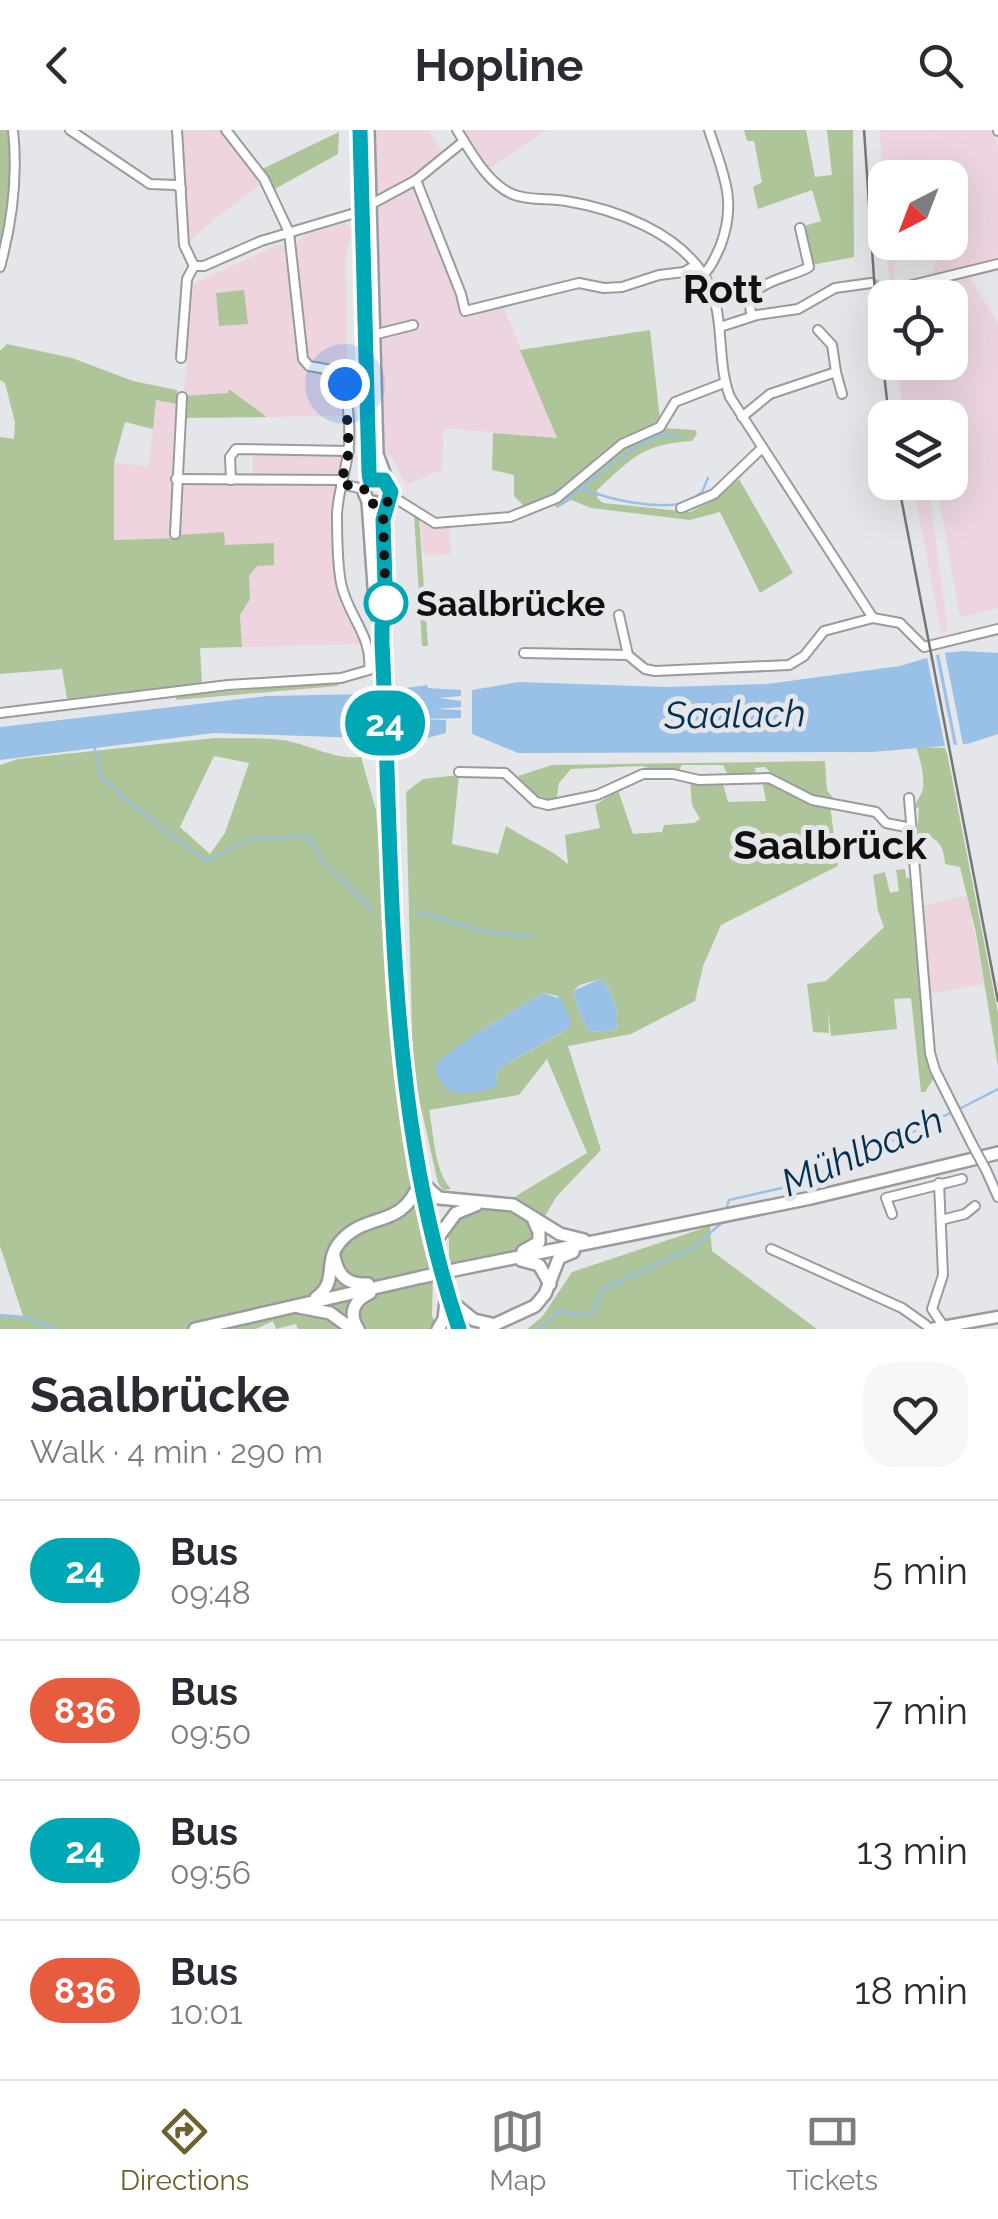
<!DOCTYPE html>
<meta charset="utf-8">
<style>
:root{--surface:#fff;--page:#f7f7f7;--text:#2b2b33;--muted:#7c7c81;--line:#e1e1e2;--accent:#6b622e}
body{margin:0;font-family:Raleway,sans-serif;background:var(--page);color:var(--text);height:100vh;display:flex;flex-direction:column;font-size:38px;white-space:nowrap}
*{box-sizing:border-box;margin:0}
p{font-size:32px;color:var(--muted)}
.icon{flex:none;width:55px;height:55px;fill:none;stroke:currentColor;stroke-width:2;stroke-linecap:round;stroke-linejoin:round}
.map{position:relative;height:1199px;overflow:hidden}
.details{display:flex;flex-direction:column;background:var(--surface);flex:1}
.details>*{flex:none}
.badge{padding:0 20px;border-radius:32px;font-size:35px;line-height:65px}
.needle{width:65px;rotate:222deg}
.controls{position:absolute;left:868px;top:30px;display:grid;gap:20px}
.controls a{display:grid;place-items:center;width:100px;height:100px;border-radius:20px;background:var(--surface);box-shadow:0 10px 40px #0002;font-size:50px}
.you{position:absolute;width:50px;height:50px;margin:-25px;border:8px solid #fff;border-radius:50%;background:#1a73e8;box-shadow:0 0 0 15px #1a73e833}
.map>.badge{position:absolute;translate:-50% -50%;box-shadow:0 0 0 5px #fff}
.round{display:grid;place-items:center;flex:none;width:105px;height:105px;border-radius:30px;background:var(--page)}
.headline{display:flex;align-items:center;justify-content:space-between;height:170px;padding:0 30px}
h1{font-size:48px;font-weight:700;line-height:75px}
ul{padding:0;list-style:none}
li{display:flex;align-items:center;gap:30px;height:140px;padding:0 30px;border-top:2px solid var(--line)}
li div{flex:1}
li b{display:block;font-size:38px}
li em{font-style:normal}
li .badge{min-width:110px;font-weight:700;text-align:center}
header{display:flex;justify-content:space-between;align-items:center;height:130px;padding:0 30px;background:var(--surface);font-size:45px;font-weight:700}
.dock{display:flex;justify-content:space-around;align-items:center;height:140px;border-top:2px solid var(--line);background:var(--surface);font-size:28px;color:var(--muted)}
.dock a{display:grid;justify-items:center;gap:5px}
.dock .selected{color:var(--accent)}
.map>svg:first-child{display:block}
.commercial{fill:#edd4de}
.industrial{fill:#ecd5e1;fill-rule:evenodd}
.green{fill:#aec59a;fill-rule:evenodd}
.water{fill:#99c1e8}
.pier{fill:#e5e6e9}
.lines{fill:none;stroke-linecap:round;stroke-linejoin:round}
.stream{stroke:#99c1e8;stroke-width:2.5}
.street-tunnel{stroke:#c5c6c9;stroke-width:8;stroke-dasharray:8 4;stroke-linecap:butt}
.street-casing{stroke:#9a9b9e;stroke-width:12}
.secondary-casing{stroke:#9a9b9e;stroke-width:15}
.primary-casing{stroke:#9a9b9e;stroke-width:16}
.street{stroke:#fff;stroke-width:8}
.secondary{stroke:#fff;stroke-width:10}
.primary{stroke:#fff;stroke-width:11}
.rail{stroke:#767678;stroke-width:2.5}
.street-bridge-casing{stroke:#9a9b9e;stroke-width:12;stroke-linecap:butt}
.primary-bridge-casing{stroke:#9a9b9e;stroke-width:16;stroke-linecap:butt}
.street-bridge{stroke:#fff;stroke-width:8}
.primary-bridge{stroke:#fff;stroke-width:11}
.line-casing{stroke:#fff;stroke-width:22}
.line{stroke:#00a7b4;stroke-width:15}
.walk{stroke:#101011;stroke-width:10;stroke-dasharray:0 18}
.stop-dot{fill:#fff;stroke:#00a7b4;stroke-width:5}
.labels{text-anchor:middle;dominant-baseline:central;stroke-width:10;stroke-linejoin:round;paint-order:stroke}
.stop-label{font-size:35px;font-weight:bold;fill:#101011;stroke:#e5e6e9;text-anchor:start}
.water-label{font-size:38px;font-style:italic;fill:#013054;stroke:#e5e6e9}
.quarter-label{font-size:40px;font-weight:bold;fill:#101011;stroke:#e5e6e9}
</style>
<header><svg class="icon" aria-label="back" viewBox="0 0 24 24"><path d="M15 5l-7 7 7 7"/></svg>Hopline<svg class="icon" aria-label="search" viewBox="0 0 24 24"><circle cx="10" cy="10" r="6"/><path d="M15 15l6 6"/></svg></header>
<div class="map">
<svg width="998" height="1199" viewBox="0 0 998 1199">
<rect width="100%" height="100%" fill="#e5e6e9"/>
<g class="commercial">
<polygon points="179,0 223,0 262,54 218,86 190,111"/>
<polygon points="374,0 429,0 443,24 412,49 376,68"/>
<polygon points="345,93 353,98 346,126 347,246 336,237 311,232 304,224 295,115 303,106"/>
<polygon points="279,114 286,118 297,227 309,240 336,246 342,256 343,286 267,287 230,259 228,263 218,264 184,266 193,154"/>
<polygon points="156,270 177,274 172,408 114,410 114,332 149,337"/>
<polygon points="253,322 343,324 337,346 253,346"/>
<polygon points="337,352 332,386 335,449 362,514 242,517 240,484 250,469 249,446 257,436 224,415 224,402 178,405 177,354"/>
<polygon points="419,387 431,395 449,395 451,424 424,426"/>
<polygon points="967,765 984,854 928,864 923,776"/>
</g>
<g class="industrial">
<polygon points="462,0 548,0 488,39"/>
<path d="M880,0H993L998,17V137L967,144L998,193V478L960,487L936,353L950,352V288L922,287L919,282V287H904L897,233L950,232V168L891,167L886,113L950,112V48H885V100ZM898,118L931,120L935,128L934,140L908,163H897L894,139Z"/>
<polygon points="414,55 465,185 503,176 558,309 444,298 442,340 406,355 393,329 384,320 377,76"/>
<polygon points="913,353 928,353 948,502 941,503"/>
</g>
<g class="green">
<polygon points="0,0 16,0 11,103 0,144"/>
<polygon points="744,0 806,0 815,47 832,45 827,0 853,0 854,127 812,135 801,97 821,91 812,60 758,79 753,57 762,52 754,11 747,11"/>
<polygon points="339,2 338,24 273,60 262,39"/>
<polygon points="244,160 248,194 219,196 216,163"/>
<path d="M650,200L661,298L695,300L697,304L692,311C641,314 633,328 597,360V368L603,373L690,382L715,369L739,349L793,443L760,463L720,382L690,390L591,378L571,370L557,378L552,372L530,382L514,366V345L492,340L493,303L557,308L520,220Z"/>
<polygon points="7,214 72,228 133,251 177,260 177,274 156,270 153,299 125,292 114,332 114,410 177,408 178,405 224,402 225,415 274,413 274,435 257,436 249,446 250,469 240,485 242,517 200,518 202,553 67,569 62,539 0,544 0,307 14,309 15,292 5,253 0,250 0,221"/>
<polygon points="229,259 267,287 181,288 184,266 228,263"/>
<polygon points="414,383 419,387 428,516 422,516"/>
<polygon points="338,552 338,556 176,570 176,566"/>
<path d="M215,608C237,609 260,607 282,610C310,614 332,630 361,627L376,680L395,944L433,1139L432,1186L439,1199H298L296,1194L276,1199L273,1191L256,1199H0V1185L23,1186L0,1116V635L18,629ZM214,626L249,633L225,703L210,724L180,697Z"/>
<path d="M916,617L946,618L998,883V936L976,803L960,737L945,734C944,714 936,705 917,705L919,678L914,677C916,672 920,667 922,662C926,650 920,628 916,617Z"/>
<path d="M825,631L827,660L840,677L830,675L838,736L721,795L703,836L695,871L631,904L568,916L601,1020L557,1066L543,1089L511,1069L587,1023L547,929L519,965L429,980C434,1004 434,1040 451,1059L443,1060L438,1053L413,942L406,662L423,649L459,645L452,714L498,724L506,696C526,709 551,719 568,734L565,705L600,698L595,675L618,660L633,704L662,702L664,695L694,693L700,689L692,675L690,652L723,654L728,672L766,671L762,650L771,643L765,637L755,638L756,646L729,647L723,635H682L675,647L642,636L571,639L559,653L556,670L535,667L518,646L552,635ZM600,849C612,859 620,883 616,900L589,902L580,885L573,861L580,855ZM543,863L558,866L566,900L500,938L496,947L498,954L475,904Z"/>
<polygon points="905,739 906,748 912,748 924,903 934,948 925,962 921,962 911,868 894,869 897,899 831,906 828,880 829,903 813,902 807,854 826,851 884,797 878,781 873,745 885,742 890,763 899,761 896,740"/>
<polygon points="484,1077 514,1081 529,1090 535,1108 523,1118 449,1136 449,1110 445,1098 468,1081"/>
<polygon points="710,1096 712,1121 817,1199 527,1199 542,1187 572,1142"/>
</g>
<g class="water">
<polygon points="964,521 998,523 998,604 967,614 872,622 518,623 472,604 472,560 518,552 666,557 767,554 900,536 943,523"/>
<polygon points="427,555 428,558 461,560 461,566 438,568 461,571 461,577 436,579 461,580 461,588 422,589 446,590 446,603 420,610 214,603 0,630 0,597 267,566 365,564"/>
<path d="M600,849C612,860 620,883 616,900L589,902L580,885L573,861Z"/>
<path d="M543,863L561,869L571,891L569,898L500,938L496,947L498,954C484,964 464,965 447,960L436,944V933L475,904Z"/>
</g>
<g class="pier">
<polygon points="943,518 944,518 964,620 958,620 938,519"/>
<polygon points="935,520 955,621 946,622 926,522"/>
</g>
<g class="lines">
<g class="stream">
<path d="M584,359C613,371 651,378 682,374"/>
<polyline points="691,370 702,362 708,348"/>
<path d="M561,374C583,358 639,308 663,305C669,304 674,306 679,307"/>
<polyline points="94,616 98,629"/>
<path d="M98,631L100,646C134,677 169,705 207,731L251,709L307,706L326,735L371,779"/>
<polyline points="417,782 482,801 532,807"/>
<polyline points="959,979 998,959"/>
<polyline points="725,1083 729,1070 804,1053 866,1016 899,1009 952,982"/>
<polyline points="0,1185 23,1187 55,1199"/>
<polyline points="540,1199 560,1181 576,1185 593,1182 603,1159 694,1117 724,1091"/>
</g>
<polyline class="street-tunnel" points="871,153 895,156"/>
<defs>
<g id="street">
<polyline points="70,0 150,54 176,55 181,59"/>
<polyline points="177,0 184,115 194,136"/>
<path d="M457,0C471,22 487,53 512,64C528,71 548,68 566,71C615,79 678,102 705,147C727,185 715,228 730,267L873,488"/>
<polyline points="998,0 998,1"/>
<polyline points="416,50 461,164 465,181 579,153 604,158 622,157 659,145 684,142 696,135"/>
<polyline points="194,136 204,136 261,111 355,83 416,50 464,11"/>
<path d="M0,137C12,93 18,46 13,0"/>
<path d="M703,145C712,137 715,127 720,117C738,71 723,44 709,0"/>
<polyline points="895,156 904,157 998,134"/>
<path d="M752,186C740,151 790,149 809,137L800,98"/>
<polyline points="720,197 757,185 798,179 835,158 871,153"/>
<polyline points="818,200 832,215 836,242"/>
<polyline points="373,205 413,195"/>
<polyline points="181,228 187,149 194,136"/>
<polyline points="742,287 770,264 836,242 842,264"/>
<polyline points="176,349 342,350"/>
<polyline points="231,350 230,327 236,319 349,321"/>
<polyline points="341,354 364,359"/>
<polyline points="390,365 435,393 510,387 557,368 622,314 660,297 675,272 724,253"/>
<polyline points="681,378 714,364 761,319"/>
<polyline points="175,404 182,267"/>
<polyline points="619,485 628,525"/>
<polyline points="524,523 628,525 645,539 655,541 789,535 804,526 824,501 873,488 900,493 924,517 998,499"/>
<path d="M0,583L228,555L341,548L369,540C373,506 347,485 341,453C337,432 337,406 337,384C338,363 345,344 348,323C351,305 349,255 337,241L309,236L303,229L289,102L264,49L226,0"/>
<polyline points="459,642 505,643 536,672 548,675 597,665 643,644 673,644 699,650 769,648 812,670 876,682 886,693 911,698"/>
<polyline points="909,668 930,923 935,940 972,1014"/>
<polyline points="986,1040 998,1067"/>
<polyline points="939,1053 943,1145 932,1179 944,1197"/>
<polyline points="892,1084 886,1068 962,1049"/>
<polyline points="941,1090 965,1084 975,1076"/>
<polyline points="771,1119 902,1178 926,1195"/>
</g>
<polyline id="secondary" points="931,1199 998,1187"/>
<g id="primary">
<polyline points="368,0 377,324 391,362 388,370 381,374 368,371 364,362 367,352 377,348 385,350"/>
<polyline points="361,44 370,350"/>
<polyline points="388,370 383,383 386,484 382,497 401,932 433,1114 459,1199"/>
<polyline points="368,371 376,484 382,497"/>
<polyline points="420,1051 439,1068 513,1075 560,1104 584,1110"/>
<polyline points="433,1114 456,1083 476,1075"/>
<polyline points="523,1121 539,1112 539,1102 534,1091"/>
<path d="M334,1126C338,1146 347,1155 368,1154"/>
<polyline points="521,1130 539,1135 550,1154"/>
<polyline points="459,1139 811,1068 998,1023"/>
<path d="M316,1168C339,1151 323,1132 340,1112C366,1081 401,1100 419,1054"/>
<polyline points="454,1174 474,1190 492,1194"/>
<polyline points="299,1177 330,1183 352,1199"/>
<polyline points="195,1199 422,1147"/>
<path d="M358,1199C348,1183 354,1170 370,1163"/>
<polyline points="438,1199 444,1189 446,1171"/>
<polyline points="485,1199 535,1176 545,1164 559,1128 573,1122"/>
</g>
</defs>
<use href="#street" class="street-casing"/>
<use href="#secondary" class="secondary-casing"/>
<use href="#primary" class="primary-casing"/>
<use href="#street" class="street"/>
<use href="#secondary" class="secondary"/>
<use href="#primary" class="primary"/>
<g class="rail">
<polyline points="864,0 875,163 889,288"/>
<polyline points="898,352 998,871"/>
</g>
<defs>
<polyline id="street-bridge" points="972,1014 986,1040"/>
<polyline id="primary-bridge" points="422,1147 459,1139"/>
</defs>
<use href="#street-bridge" class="street-bridge-casing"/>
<use href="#primary-bridge" class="primary-bridge-casing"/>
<use href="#street-bridge" class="street-bridge"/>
<use href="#primary-bridge" class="primary-bridge"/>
</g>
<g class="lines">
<defs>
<path id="line" d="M360,0L369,342L370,350H384L391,362L383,390L386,484L382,496V513C394,743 384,978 459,1199"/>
</defs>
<use href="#line" class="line-casing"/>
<use href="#line" class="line"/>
<path class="walk" d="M345,254L349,321L341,354L364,358L366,369C373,376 381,376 388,370L383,390L386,473"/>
</g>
<circle class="stop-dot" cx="386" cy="473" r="20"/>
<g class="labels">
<g class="stop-label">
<text x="416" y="473">Saalbrücke</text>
</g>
<g class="water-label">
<text transform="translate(735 584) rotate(-1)">Saalach</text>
<text transform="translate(862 1021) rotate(-23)">Mühlbach</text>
</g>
<g class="quarter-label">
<text x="723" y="158">Rott</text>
<text x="830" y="714">Saalbrück</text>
</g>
</g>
</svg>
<div class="controls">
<a><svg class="needle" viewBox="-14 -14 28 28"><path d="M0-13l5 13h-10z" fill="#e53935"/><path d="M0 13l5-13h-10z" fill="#7c7c81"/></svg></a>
<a><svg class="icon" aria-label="locate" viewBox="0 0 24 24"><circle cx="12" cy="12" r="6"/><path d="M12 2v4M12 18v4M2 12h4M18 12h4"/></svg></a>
<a><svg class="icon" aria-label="layers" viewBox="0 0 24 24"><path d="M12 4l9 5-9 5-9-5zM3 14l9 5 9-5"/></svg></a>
</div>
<div class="you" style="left:345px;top:254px"></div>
<b class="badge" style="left:385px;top:593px;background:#00a7b4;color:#fff">24</b>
</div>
<section class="details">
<div class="headline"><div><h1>Saalbrücke</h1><p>Walk · 4 min · 290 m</p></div><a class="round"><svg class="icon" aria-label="heart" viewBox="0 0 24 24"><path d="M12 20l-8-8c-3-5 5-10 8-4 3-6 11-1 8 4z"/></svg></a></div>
<ul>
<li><span class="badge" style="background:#00a7b4;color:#fff">24</span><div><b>Bus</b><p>09:48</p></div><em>5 min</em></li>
<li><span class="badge" style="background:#e75b3f;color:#fff">836</span><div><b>Bus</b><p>09:50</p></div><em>7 min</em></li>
<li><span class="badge" style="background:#00a7b4;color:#fff">24</span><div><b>Bus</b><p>09:56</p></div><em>13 min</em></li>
<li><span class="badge" style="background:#e75b3f;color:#fff">836</span><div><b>Bus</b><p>10:01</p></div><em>18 min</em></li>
</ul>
</section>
<nav class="dock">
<a class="selected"><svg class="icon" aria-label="directions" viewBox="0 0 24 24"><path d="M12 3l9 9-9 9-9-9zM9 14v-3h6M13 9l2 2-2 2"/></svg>Directions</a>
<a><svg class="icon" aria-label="map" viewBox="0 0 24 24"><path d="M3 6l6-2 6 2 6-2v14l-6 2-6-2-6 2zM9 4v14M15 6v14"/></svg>Map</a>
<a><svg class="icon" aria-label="tickets" viewBox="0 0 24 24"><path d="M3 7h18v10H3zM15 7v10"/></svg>Tickets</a>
</nav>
